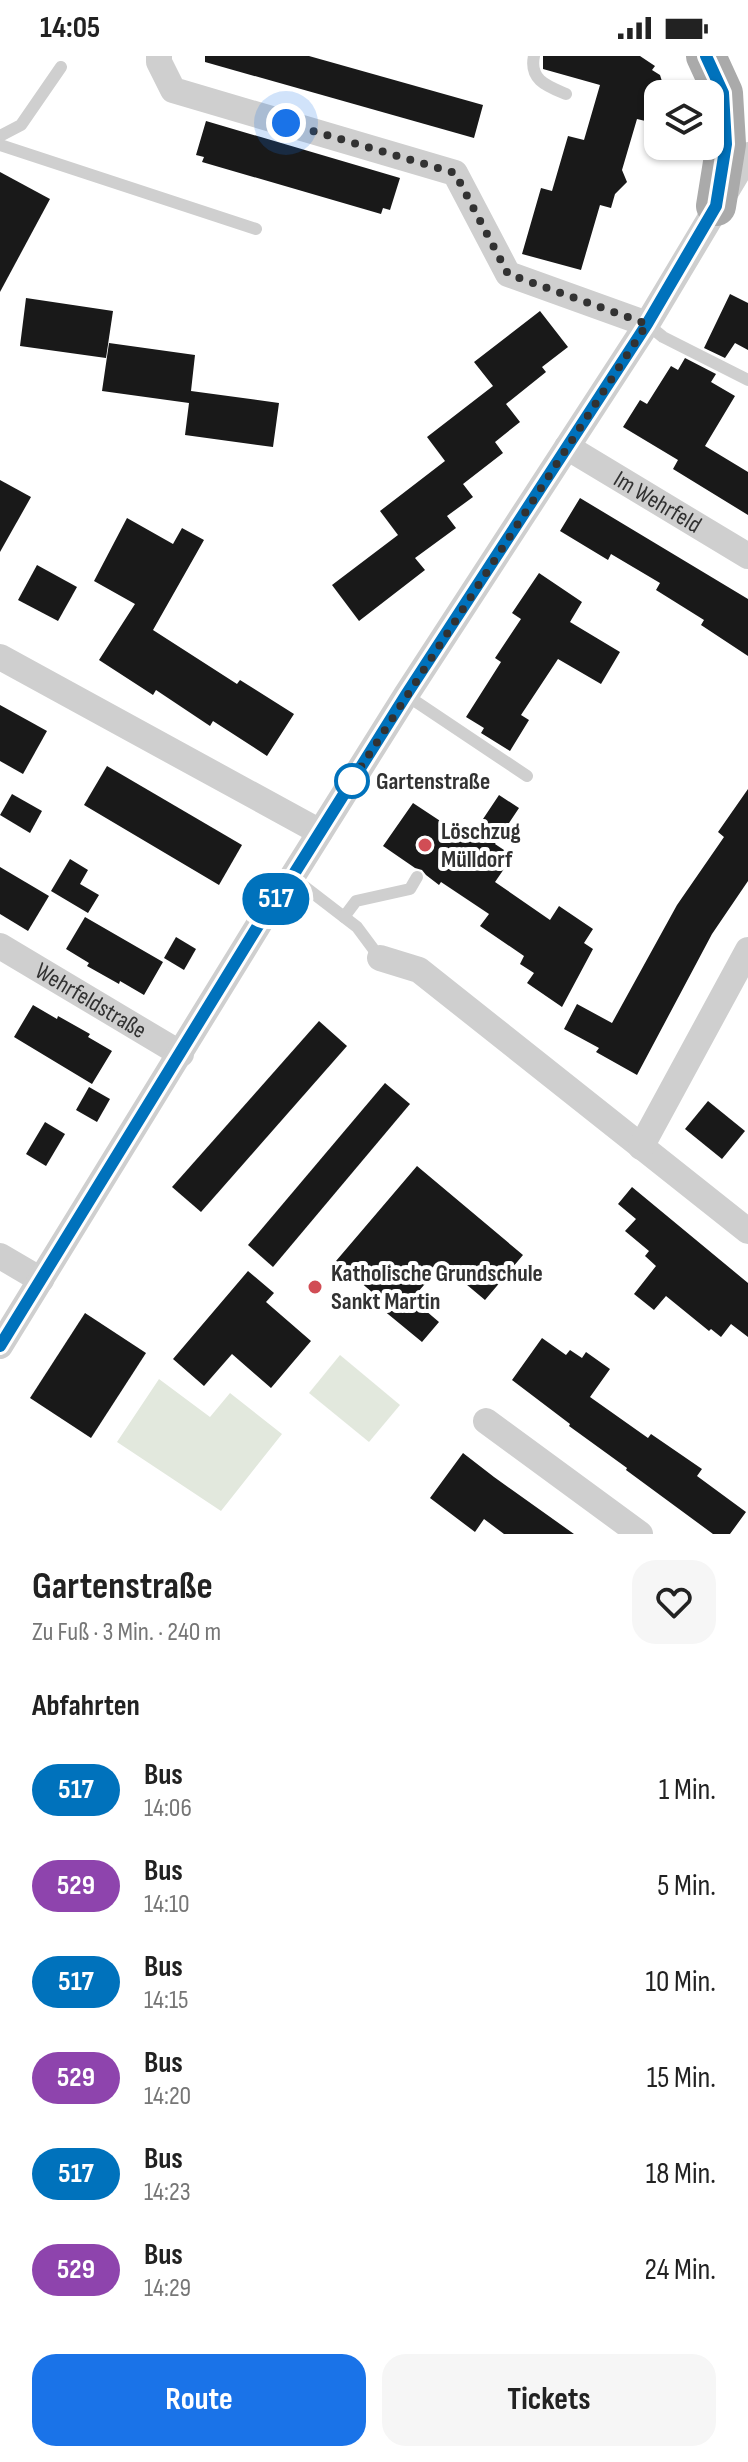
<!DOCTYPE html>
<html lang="de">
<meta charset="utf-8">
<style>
:root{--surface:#fff;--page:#f6f6f6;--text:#222;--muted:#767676;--accent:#1a73e8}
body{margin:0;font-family:"Sofia Sans Condensed",sans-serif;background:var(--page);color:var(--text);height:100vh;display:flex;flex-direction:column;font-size:30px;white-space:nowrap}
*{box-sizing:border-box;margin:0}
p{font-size:26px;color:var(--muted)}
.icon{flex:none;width:44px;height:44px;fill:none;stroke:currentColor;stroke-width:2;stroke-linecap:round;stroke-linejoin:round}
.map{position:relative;height:1478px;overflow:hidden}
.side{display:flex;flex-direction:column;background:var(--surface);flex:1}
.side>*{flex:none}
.badge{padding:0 16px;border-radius:26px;font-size:28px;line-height:52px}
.buttons{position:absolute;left:644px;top:24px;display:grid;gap:16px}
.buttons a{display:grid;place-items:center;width:80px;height:80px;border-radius:16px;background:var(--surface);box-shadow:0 2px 6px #0004;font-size:40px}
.you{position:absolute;width:40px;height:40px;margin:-20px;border:6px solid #fff;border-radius:50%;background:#1a73e8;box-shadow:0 0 0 12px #1a73e833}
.map>.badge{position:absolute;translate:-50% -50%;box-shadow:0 0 0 4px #fff}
h2{padding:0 32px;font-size:30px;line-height:72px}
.round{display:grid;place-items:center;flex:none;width:84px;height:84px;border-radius:24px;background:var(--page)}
.headline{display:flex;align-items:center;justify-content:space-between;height:136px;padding:0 32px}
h1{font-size:38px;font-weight:700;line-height:60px}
.action{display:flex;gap:16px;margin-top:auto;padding:16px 32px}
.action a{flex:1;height:92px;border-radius:24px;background:var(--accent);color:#fff;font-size:32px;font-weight:700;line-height:92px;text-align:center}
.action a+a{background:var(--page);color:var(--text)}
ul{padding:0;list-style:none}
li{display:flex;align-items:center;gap:24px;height:96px;padding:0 32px}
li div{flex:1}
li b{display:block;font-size:30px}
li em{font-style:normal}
li .badge{min-width:88px;font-weight:700;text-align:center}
.status{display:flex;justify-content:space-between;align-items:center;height:56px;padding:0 40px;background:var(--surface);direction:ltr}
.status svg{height:22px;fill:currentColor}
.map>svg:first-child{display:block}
.green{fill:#e2e8dd}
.building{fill:#191919}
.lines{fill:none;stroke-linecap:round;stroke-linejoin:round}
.service{stroke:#cfcfcf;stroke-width:12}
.minor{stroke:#cfcfcf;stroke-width:26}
.primary{stroke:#aaa;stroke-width:40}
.line-casing{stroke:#fff;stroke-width:18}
.line{stroke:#0072bc;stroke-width:12}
.walk{stroke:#323232;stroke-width:8;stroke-dasharray:0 14.4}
.stop-dot{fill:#fff;stroke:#0072bc;stroke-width:4}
.poi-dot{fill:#d14d55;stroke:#fff;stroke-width:3}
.labels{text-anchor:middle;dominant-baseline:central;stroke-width:8;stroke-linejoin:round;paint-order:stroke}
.street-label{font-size:24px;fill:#323232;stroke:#fff}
.stop-label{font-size:24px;font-weight:bold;fill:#323232;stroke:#fff;text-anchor:start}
.poi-label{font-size:24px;font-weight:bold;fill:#323232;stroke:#fff;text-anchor:start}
</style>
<div class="status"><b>14:05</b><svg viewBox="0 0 49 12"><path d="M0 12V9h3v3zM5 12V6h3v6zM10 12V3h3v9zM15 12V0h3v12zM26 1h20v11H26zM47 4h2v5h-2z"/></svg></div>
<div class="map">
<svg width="748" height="1478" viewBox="0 0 748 1478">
<rect width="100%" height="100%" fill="#fff"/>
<g class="green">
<polygon points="340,1299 400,1349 369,1386 309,1337"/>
<polygon points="159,1323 210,1361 230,1337 282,1378 221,1455 117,1386"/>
</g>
<g class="building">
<polygon points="205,0 309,0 483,49 474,82 205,6"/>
<polygon points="543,0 640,0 655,10 652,14 660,19 666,38 658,38 658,68 637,63 622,114 627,126 615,138 611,152 600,149 581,214 522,198 541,132 552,135 568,80 584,84 600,29 543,13"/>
<polygon points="206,65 400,122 390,154 383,152 381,158 202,106 204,101 196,99"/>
<polygon points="0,116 50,143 0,236"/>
<polygon points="730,238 748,247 748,294 735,287 725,302 704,292"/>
<polygon points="26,242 113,255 106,302 20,290"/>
<polygon points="540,255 568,291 542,311 546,316 506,348 520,366 495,386 503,397 463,428 473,441 447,460 456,472 415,502 425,514 359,565 332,529 398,479 380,455 445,405 427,381 493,330 474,306"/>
<polygon points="109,287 195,299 191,335 279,347 273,391 185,379 189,347 102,335"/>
<polygon points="685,302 716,318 711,326 735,340 705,390 748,416 748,459 673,413 678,404 623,371 640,344 647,348 671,310 678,314"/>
<polygon points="0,424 31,441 0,496"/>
<polygon points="580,442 748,543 748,600 701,569 704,564 656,534 660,527 611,498 608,504 560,475"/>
<polygon points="127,462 173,488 182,472 204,484 153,574 237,628 240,624 294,658 267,700 213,665 210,670 156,634 153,639 99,604 135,548 94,525"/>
<polygon points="37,509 77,531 58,565 18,544"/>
<polygon points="539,517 582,546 570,566 620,596 601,628 558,603 521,659 529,664 510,695 481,677 484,672 466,661 501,606 495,602 521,563 512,557"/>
<polygon points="0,649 47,675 23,718 0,705"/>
<polygon points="107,710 242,789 219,829 84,749"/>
<polygon points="748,733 748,825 712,878 637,1019 596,996 599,992 564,973 577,948 612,967 677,849 724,781 718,776"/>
<polygon points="12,738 42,755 30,777 0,759"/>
<polygon points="499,739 519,752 495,788 513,800 495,826 550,864 559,850 593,873 584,887 593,893 562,951 527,927 534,917 520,908 524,900 480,870 489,858 441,826 439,829 426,819 422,814 415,812 383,790 413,747 469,784"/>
<polygon points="70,803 88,814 80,828 99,839 88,857 51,835"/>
<polygon points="0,811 49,840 28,875 0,858"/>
<polygon points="85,861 163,906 144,939 120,925 119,928 87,910 89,907 66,893"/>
<polygon points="176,881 196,893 184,914 164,902"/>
<polygon points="33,949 57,963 58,960 90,978 88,981 112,995 92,1028 14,981"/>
<polygon points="319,965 347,990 201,1156 172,1131"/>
<polygon points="385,1027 410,1048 273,1211 248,1189"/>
<polygon points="89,1031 110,1043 97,1066 76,1054"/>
<polygon points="708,1045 745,1075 722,1103 685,1073"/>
<polygon points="45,1066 65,1078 46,1110 26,1098"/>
<polygon points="417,1110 523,1199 485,1244 442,1208 412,1243 439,1266 422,1286 377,1249 381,1244 336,1205"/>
<polygon points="632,1131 748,1227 748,1281 731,1268 721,1281 711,1273 709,1275 666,1240 654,1254 634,1238 656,1210 645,1200 649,1195 625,1175 636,1163 618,1148"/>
<polygon points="248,1215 274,1237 266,1246 311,1285 271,1332 232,1298 204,1330 173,1303"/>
<polygon points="85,1257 146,1297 91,1382 30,1342"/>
<polygon points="542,1282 566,1299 570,1294 582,1302 586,1296 610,1313 590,1341 648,1382 651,1378 702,1413 697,1420 746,1456 730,1478 713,1478 626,1414 627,1412 569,1370 570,1368 512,1324"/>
<polygon points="463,1397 494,1421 574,1478 504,1478 484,1463 475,1476 430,1442"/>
</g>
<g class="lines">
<g class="service">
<path d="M534,0C529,24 547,30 566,38"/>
<polyline points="0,80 21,69 61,11"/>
<polyline points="0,89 256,173"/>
<polyline points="647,268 663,281 748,324"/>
<polyline points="406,639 527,720"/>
<polyline points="292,821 357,871 380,902"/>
<polyline points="344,861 356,845 410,833 417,821"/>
</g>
<g class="minor">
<polyline points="159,0 159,6 173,34 455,117 508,218 647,268"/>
<path id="s1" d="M567,391L748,500"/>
<polyline points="0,601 320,776"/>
<path id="s2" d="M0,890L181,998"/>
<polyline points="380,902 419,914 748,1175"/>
<polyline points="641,1091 748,894"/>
<polyline points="0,1200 41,1224"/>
<polyline points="0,1290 264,860 292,821 406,639 647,268 748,99"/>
<polyline points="486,1365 640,1478"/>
</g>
<polyline class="primary" points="706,0 723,37 726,88 716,150"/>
</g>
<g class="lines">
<defs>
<polyline id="line" points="0,1290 264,860 292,821 406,639 647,268 716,150 726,88 723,37 706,0"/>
</defs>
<use href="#line" class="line-casing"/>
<use href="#line" class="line"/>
<polyline class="walk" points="286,67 455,117 508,218 647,268 352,725"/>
</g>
<circle class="stop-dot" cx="352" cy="725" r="16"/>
<g class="poi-dot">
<circle cx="425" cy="789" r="8"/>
<circle cx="315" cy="1231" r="8"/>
</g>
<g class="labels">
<g class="street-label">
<text stroke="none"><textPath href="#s1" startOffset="106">Im Wehrfeld</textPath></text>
<text stroke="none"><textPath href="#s2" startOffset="106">Wehrfeldstraße</textPath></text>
</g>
<g class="stop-label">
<text x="376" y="725">Gartenstraße</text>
</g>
<g class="poi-label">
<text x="441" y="775">Löschzug<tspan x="441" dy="28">Mülldorf</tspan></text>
<text x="331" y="1217">Katholische Grundschule<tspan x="331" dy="28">Sankt Martin</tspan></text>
</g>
</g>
</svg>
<div class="buttons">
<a><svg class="icon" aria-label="layers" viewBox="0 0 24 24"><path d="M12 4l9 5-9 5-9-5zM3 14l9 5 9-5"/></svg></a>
</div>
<div class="you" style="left:286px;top:67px"></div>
<b class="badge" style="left:276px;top:843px;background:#0072bc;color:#fff">517</b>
</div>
<section class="side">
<div class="headline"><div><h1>Gartenstraße</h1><p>Zu Fuß · 3 Min. · 240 m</p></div><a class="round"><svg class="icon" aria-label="heart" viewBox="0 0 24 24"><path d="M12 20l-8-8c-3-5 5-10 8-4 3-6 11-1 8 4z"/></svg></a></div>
<h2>Abfahrten</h2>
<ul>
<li><span class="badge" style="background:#0072bc;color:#fff">517</span><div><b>Bus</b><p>14:06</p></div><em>1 Min.</em></li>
<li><span class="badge" style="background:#8e44ad;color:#fff">529</span><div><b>Bus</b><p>14:10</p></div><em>5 Min.</em></li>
<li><span class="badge" style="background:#0072bc;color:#fff">517</span><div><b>Bus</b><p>14:15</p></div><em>10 Min.</em></li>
<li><span class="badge" style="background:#8e44ad;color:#fff">529</span><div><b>Bus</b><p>14:20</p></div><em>15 Min.</em></li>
<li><span class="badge" style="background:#0072bc;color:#fff">517</span><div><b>Bus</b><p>14:23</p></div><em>18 Min.</em></li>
<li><span class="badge" style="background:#8e44ad;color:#fff">529</span><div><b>Bus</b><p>14:29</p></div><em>24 Min.</em></li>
</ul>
<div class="action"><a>Route</a><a>Tickets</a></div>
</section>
